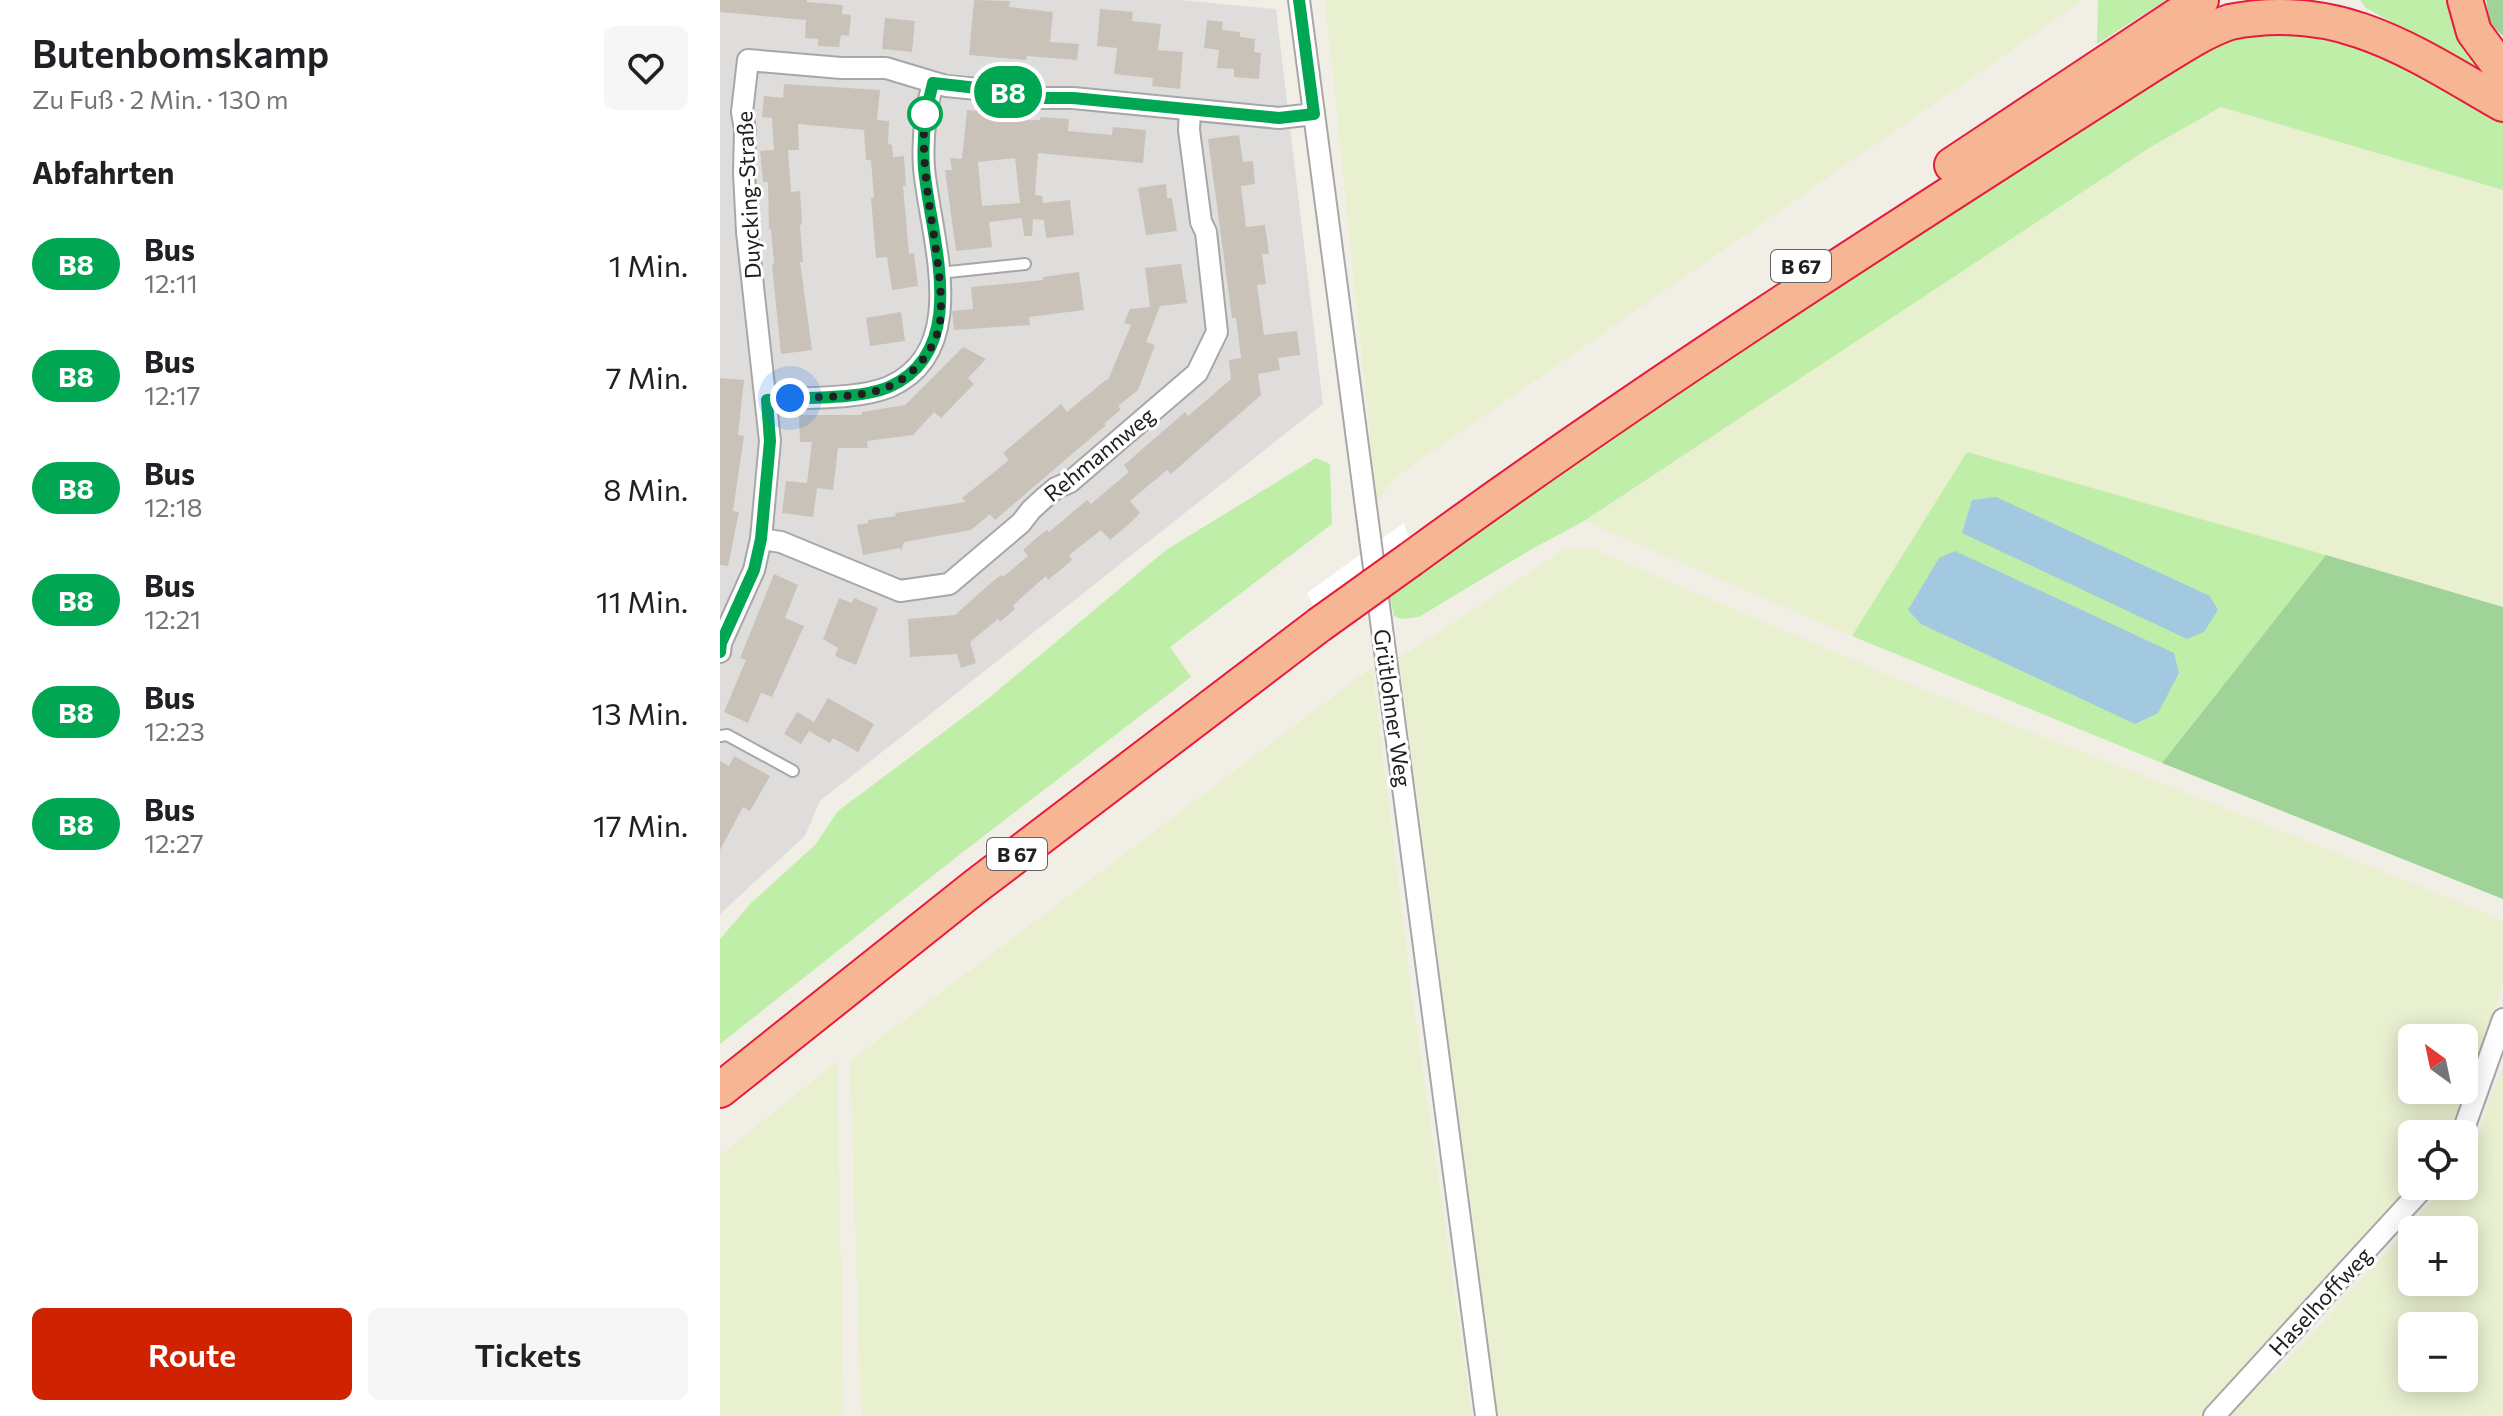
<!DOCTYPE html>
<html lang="de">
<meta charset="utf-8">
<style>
:root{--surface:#fff;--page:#f6f6f6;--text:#202124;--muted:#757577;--accent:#cf2200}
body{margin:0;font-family:Commissioner,sans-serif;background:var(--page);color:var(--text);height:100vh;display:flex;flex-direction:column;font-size:30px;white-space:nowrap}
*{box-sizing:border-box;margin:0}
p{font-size:26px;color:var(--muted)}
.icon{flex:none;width:44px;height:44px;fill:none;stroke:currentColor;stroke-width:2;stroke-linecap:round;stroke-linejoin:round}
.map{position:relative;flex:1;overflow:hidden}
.drawer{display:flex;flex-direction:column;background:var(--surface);width:720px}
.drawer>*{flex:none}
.badge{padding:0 16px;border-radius:26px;font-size:28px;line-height:52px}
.needle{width:52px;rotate:327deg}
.fabs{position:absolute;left:1678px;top:1024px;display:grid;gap:16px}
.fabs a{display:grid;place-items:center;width:80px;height:80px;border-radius:12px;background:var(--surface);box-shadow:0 4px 20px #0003;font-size:40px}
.you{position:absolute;width:40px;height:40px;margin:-20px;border:6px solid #fff;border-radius:50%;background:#1a73e8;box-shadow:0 0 0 12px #1a73e833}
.map>.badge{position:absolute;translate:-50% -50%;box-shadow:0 0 0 4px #fff}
h2{padding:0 32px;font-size:30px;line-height:72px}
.round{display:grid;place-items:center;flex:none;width:84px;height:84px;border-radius:12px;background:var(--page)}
.head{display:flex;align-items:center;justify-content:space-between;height:136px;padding:0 32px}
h1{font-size:38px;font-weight:600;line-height:60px}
.cta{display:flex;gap:16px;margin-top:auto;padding:16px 32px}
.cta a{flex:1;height:92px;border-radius:12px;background:var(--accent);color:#fff;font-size:32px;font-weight:600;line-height:92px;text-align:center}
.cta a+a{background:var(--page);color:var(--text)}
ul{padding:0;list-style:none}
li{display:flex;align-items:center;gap:24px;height:112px;padding:0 32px}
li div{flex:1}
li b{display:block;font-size:30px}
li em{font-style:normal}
li .badge{min-width:88px;font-weight:700;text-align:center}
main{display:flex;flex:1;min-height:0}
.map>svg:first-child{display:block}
.residential{fill:#dedddc}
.farmland{fill:#e9f0d0;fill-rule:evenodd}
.grass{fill:#bfeea8}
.forest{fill:#9fd397}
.water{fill:#a3c9e1}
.pier{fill:#fff}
.building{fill:#c9c2b8;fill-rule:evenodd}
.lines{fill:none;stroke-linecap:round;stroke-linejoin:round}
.service-casing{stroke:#a7a7a7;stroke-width:14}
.minor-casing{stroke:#a7a7a7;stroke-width:24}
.trunk-casing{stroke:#e61b3f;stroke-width:38}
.service{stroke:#fff;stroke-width:10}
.minor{stroke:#fff;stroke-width:20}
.trunk{stroke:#f6b694;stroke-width:34}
.trunk-bridge-casing{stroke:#e61b3f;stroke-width:38;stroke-linecap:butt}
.trunk-bridge{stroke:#f6b694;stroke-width:34}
.line-casing{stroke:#fff;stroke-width:18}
.line{stroke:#00a651;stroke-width:12}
.walk{stroke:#202020;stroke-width:8;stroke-dasharray:0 14.4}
.stop-dot{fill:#fff;stroke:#00a651;stroke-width:4}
.labels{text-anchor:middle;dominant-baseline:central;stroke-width:6;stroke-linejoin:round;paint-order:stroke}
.shield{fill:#fff;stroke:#636363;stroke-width:2}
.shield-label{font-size:20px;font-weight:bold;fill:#202020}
.street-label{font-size:22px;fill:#202020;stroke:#fff}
</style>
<main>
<section class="drawer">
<div class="head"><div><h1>Butenbomskamp</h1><p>Zu Fuß · 2 Min. · 130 m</p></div><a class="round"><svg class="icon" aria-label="heart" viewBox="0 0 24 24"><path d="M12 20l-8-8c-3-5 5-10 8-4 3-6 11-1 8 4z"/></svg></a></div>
<h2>Abfahrten</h2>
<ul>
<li><span class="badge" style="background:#00a651;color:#fff">B8</span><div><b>Bus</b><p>12:11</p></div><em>1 Min.</em></li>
<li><span class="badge" style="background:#00a651;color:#fff">B8</span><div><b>Bus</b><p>12:17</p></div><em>7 Min.</em></li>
<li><span class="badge" style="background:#00a651;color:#fff">B8</span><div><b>Bus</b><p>12:18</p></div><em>8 Min.</em></li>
<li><span class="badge" style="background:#00a651;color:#fff">B8</span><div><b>Bus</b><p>12:21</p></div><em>11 Min.</em></li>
<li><span class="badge" style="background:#00a651;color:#fff">B8</span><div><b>Bus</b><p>12:23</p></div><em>13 Min.</em></li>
<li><span class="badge" style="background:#00a651;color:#fff">B8</span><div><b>Bus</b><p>12:27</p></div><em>17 Min.</em></li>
</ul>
<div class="cta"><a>Route</a><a>Tickets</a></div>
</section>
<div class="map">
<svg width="1783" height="1416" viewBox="0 0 1783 1416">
<rect width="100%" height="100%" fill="#f1efe5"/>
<polygon class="residential" points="0,0 460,0 556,9 603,404 100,801 85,836 0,914"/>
<g class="farmland">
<polygon points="605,0 1364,0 673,479 657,503"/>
<polygon points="1501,107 1783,190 1783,607 1247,452 1132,636 864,521 1429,148"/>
<path d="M868,547L1204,690L1482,799L1773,916L1783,922V983L1757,1065L1730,1134H1692V1186L1500,1391L1555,1372L1584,1343L1726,1186H1744V1166L1749,1161L1783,1065V1416H778L679,658L844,550ZM1692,1038H1744V1090H1692ZM1692,1230H1744V1282H1692ZM1692,1326H1744V1378H1692Z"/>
<polygon points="652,667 691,987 752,1416 141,1416 130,1061"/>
<polygon points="117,1061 124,1416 0,1416 0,1155"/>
</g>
<g class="grass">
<polygon points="1378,0 1446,0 1377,44"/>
<polygon points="1640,0 1732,0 1783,92 1675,24 1646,8"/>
<polygon points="1557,30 1647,43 1763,113 1783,121 1783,190 1501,107 1429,148 864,521 812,549 699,617 681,619 674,616 670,597 699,576 699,573 1167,248 1469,49"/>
<polygon points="1247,452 1606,555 1442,763 1132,636"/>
<polygon points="596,458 610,464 612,524 450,647 471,677 239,855 0,1044 0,939 30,904 95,845 118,811 265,701 446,550"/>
</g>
<g class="forest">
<polygon points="1766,0 1783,0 1783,36 1770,24"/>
<polygon points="1606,555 1783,607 1783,899 1442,763"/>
</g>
<g class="water">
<polygon points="1276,497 1490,596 1498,610 1484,632 1467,639 1242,533 1252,500"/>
<polygon points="1235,551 1454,653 1459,673 1438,713 1415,724 1201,624 1188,610 1219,558"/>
</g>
<polygon class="pier" points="684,523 700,576 610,640 587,593"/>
<g class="building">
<polygon points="0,0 87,0 87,2 123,5 122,14 131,15 129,36 121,35 119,47 98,46 98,39 85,38 86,20 0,12"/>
<polygon points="254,0 290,1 289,7 333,12 330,42 359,44 357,60 307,56 306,60 249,55"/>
<polygon points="380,9 413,12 412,21 441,24 438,50 463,52 460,89 432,86 433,78 394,74 397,48 377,46"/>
<polygon points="165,18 195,21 192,52 162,49"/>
<polygon points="487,20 503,22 502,30 520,32 520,37 535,39 534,52 541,53 539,79 514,77 514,69 497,68 499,50 484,48"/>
<polygon points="64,84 160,90 157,120 169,121 168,144 172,145 173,157 184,156 186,186 183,186 189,254 194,253 198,286 172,290 167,257 156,258 151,198 154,198 151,160 146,160 144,130 78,124 79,150 68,150 71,192 80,191 82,223 80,226 83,262 80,262 92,350 61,354 52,265 54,264 51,229 49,230 48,182 43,182 40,151 54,150 52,118 42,117 44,96 63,98"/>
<path d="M247,110L282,113L281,121L320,120V117L349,119L348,131L392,135L393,127L426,130L423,163L318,153L315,195L322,196L323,203L350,200L354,235L326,238L324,220L313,219L312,236H304L302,218L269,222L272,247L236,251L225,170H232L230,158L242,159ZM295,158L300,203L262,206L258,162Z"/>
<polygon points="519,135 523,162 533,161 535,184 521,186 526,227 545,225 549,254 542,254 546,284 537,285 544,335 577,331 580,355 558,358 560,370 538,374 541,395 451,474 447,470 410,501 420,513 410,523 390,540 381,530 349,555 352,560 344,567 328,580 326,576 301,598 293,606 295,609 280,622 278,619 250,642 256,663 241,668 237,654 190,657 188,619 235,615 272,582 281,575 283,577 308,556 303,550 319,536 327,530 329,532 367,500 371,504 409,472 404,465 465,412 468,416 511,379 509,360 521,358 516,318 512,318 488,139"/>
<polygon points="446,184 447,198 452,198 457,231 426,235 418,188"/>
<polygon points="461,264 467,303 440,306 426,342 435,345 418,390 398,406 401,409 384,424 386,425 275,520 270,514 251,530 184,542 181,551 180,548 143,555 137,525 148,523 148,520 176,516 175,513 246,502 242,498 289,460 283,453 341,404 347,412 387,379 388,380 411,325 404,323 410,309 430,307 425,268"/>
<polygon points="359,272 364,310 309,317 310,325 234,330 232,311 253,309 251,287 323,280 323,277"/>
<polygon points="181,312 185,341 150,346 146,318"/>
<polygon points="243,347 266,359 248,378 254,384 221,418 214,412 193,435 147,441 148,448 118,448 113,490 97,488 93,517 62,513 66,481 87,483 92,442 80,442 79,415 142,415 142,412 185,405"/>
<polygon points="0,378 24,380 18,435 24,436 13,511 19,512 8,566 0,565"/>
<polygon points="54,574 78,585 65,618 84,626 52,697 41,693 28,723 4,712 26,660 20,658"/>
<polygon points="119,598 132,603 134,598 158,608 136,665 115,656 118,648 103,639"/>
<polygon points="108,698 154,724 138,752 113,738 110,743 89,731 81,744 64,734 77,712 94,722"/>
<polygon points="14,756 50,776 30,811 23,807 0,850 0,761 9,766"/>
</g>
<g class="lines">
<defs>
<g id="service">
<polyline points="219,273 305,264"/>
<polyline points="0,736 7,735 73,771"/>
</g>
<g id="minor">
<polyline points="579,0 766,1416"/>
<path d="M47,400C82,397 137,400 169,387C253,350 210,236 204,168C202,139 205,112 213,83"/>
<polyline points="41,539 61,542 180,591 229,584 301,523 311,510 324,498 336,488 350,482 477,373 497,332 486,232 481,222 469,130 470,110"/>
<polyline points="0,652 1,643 34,570 41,539 50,441 27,232 24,173 25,130 22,112 28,60 121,68 166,68 226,86 310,94 322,98 353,98 559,118 594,114"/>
<polyline points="1742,1134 1783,1019"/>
<polyline points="1494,1416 1705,1186"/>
</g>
<g id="trunk">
<polyline points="1745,0 1754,32 1783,71"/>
<polyline points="1232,165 1481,0"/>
<path d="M691,559C932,383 1184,223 1434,63C1459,48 1483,31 1510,22C1621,0 1694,53 1783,104"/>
<polyline points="0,1090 256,886 599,625"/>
</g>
</defs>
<use href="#service" class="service-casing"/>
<use href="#minor" class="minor-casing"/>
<use href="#trunk" class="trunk-casing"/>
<use href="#service" class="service"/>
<use href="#minor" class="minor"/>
<use href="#trunk" class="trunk"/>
<defs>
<polyline id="trunk-bridge" points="599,625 691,559"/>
</defs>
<use href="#trunk-bridge" class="trunk-bridge-casing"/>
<use href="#trunk-bridge" class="trunk-bridge"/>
</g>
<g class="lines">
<defs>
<path id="line" d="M0,652L1,643L34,570L41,539L50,441L47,400C82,397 138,400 169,387C253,350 210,236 204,168C202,138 205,112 213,83L310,94L322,98H353L559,118L594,114L579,0"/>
</defs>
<use href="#line" class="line-casing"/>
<use href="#line" class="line"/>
<path class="walk" d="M70,398C102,396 139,399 168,387C194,376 216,349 220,322C223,296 218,267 215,242C208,199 201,155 205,114"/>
</g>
<circle class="stop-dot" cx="205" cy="114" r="16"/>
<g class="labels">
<g class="shield">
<rect x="1051" y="250" width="60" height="32" rx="6"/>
<rect x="267" y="838" width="60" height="32" rx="6"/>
</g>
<g class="shield-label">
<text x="1081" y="266">B 67</text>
<text x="297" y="854">B 67</text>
</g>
<g class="street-label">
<text transform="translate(28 195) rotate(-93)">Duycking-Straße</text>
<text transform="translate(379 454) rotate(-39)">Rehmannweg</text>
<text transform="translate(673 708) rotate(82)">Grütlohner Weg</text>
<text transform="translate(1600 1301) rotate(-47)">Haselhoffweg</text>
</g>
</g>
</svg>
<div class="fabs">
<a><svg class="needle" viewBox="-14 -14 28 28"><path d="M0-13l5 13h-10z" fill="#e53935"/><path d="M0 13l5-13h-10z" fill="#757577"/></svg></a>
<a><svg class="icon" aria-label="locate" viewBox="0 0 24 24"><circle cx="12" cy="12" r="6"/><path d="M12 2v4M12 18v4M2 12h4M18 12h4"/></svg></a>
<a>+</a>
<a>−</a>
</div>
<div class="you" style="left:70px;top:398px"></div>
<b class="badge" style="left:288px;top:92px;background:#00a651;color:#fff">B8</b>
</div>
</main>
